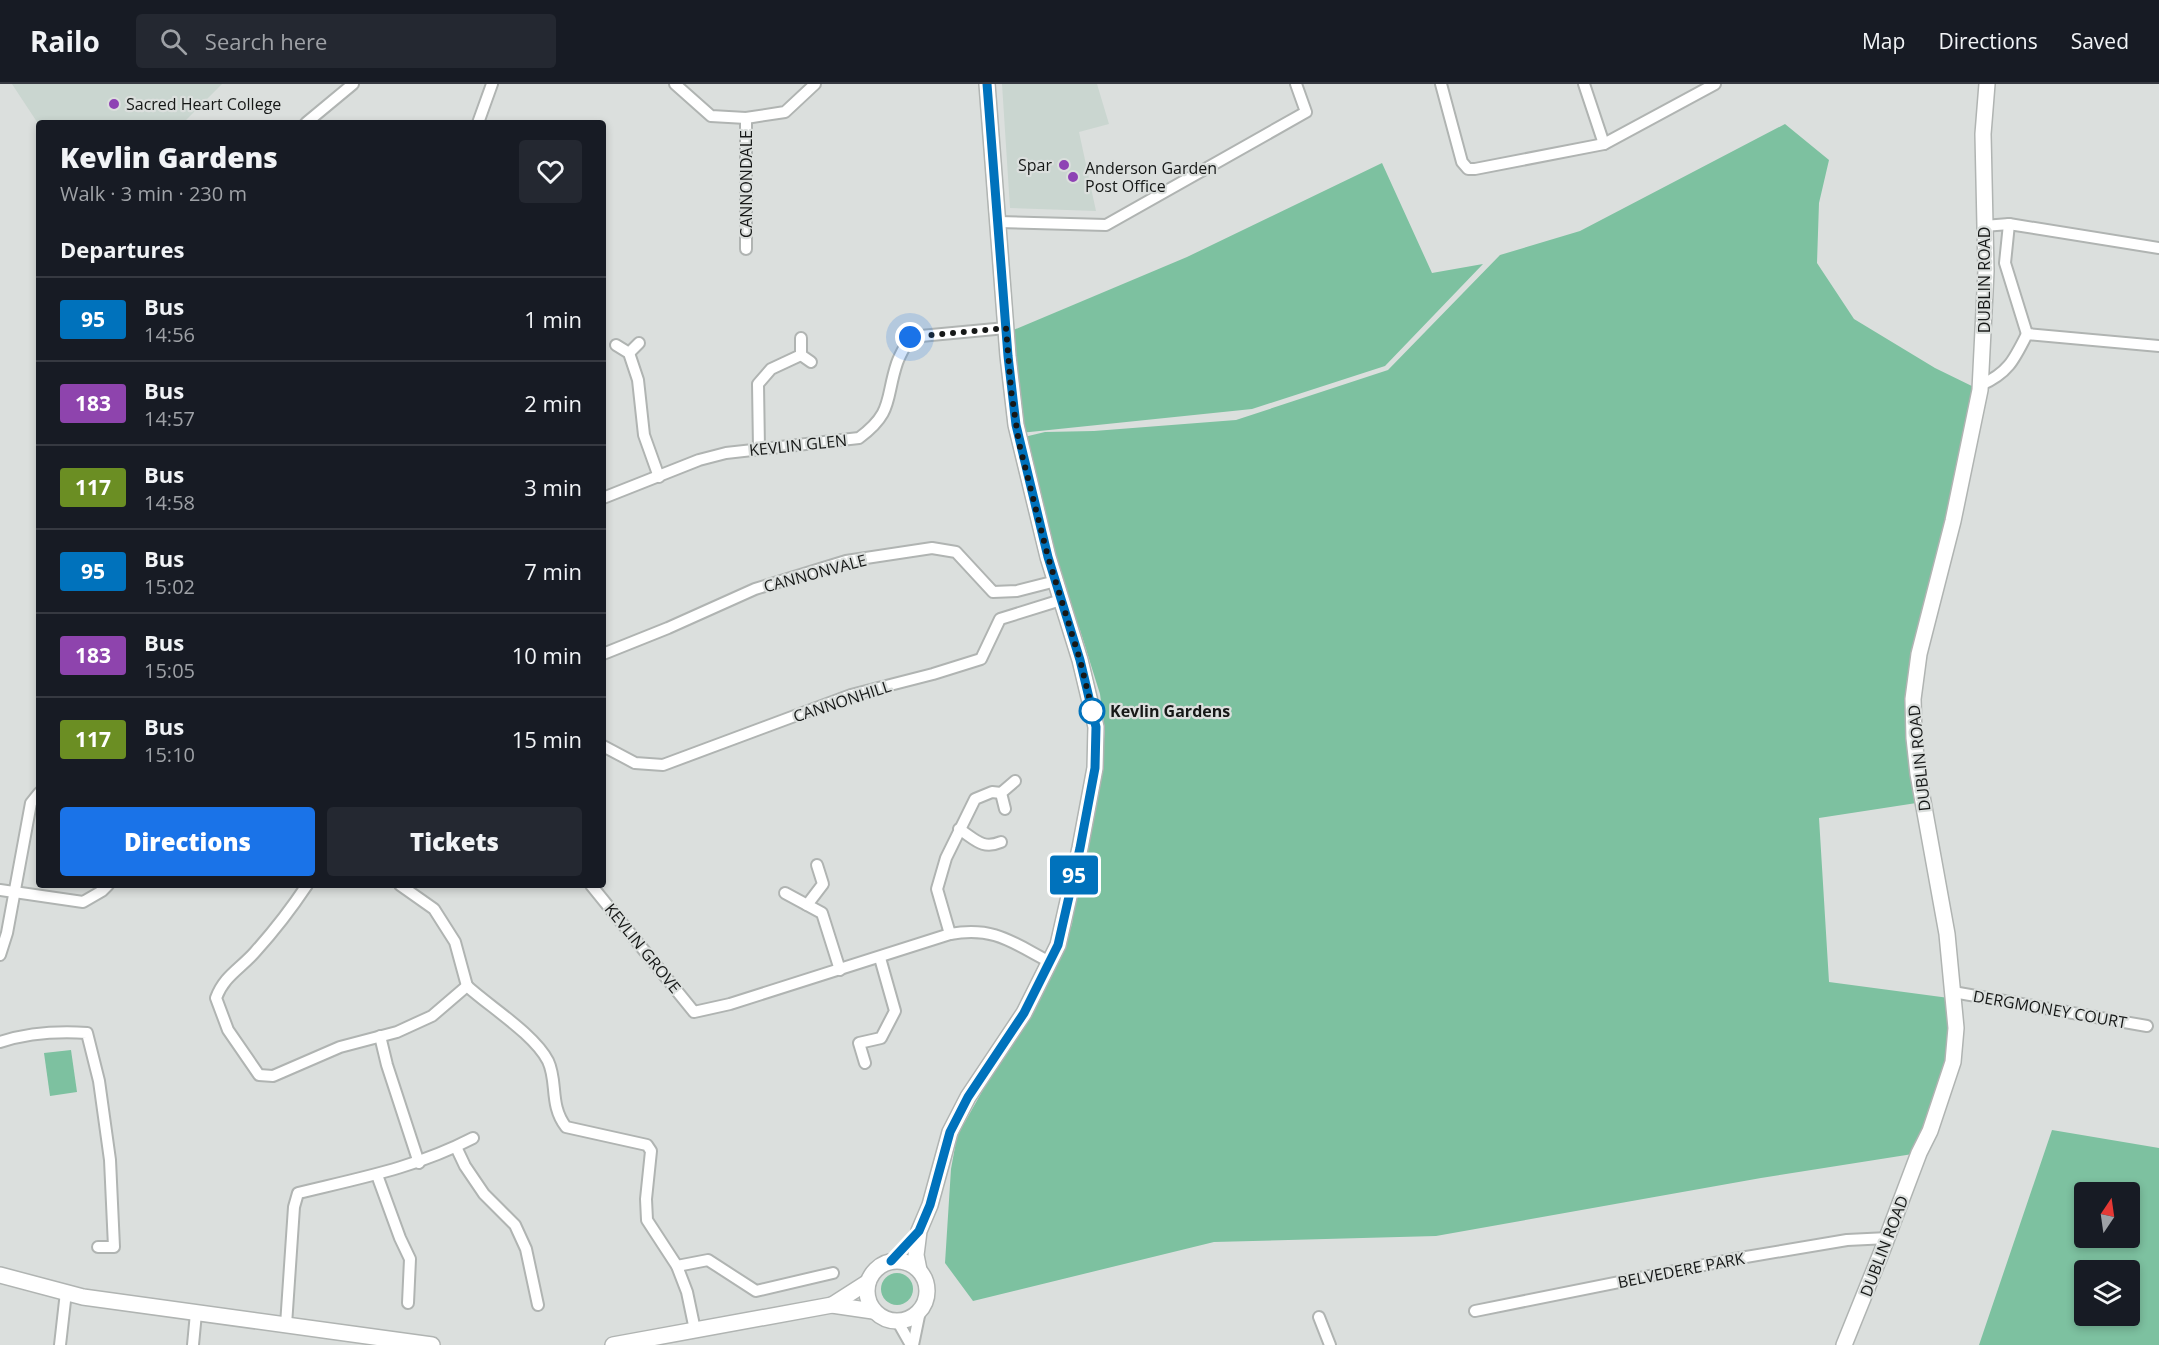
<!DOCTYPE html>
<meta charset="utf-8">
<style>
:root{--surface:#171b24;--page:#242831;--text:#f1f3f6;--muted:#9ea1a6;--line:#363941;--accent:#1a73e8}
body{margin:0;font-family:"Open Sans",sans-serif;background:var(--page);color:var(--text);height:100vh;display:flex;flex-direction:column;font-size:22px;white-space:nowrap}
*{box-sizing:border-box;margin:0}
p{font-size:20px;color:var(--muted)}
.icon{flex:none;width:33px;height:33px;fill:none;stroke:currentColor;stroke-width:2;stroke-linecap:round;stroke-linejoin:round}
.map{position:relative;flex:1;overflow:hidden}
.details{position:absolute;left:36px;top:36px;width:570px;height:768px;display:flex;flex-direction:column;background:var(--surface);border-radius:6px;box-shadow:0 3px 9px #0003}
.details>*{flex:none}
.badge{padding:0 12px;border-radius:4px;font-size:21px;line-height:39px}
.needle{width:39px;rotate:13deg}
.tools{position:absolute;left:2074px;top:1098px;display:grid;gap:12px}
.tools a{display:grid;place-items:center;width:66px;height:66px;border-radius:6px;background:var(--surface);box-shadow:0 3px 9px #0003;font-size:30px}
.you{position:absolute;width:30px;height:30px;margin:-15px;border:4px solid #fff;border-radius:50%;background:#1a73e8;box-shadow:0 0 0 9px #1a73e833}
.map>.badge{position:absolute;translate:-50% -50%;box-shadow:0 0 0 3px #fff}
h2{padding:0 24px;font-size:22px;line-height:54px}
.round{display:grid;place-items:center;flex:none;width:63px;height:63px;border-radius:6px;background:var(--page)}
.headline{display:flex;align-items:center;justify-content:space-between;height:102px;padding:0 24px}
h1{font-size:28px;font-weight:800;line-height:45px}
.primary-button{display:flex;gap:12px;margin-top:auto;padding:12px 24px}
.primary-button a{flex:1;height:69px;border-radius:6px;background:var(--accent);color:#fff;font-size:24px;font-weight:800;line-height:69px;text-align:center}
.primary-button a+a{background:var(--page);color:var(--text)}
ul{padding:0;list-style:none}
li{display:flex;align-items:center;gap:18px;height:84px;padding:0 24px;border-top:2px solid var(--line)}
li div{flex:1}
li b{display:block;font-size:22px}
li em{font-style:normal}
li .badge{min-width:66px;font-weight:700;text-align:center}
header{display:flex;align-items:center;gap:36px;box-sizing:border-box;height:84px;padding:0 30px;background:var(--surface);border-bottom:2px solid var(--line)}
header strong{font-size:28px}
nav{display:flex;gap:33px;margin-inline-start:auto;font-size:21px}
.search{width:420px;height:54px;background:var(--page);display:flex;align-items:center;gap:15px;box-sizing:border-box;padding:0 21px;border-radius:6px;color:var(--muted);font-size:22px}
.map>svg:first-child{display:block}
.built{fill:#cad6d0}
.green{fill:#7dc1a0;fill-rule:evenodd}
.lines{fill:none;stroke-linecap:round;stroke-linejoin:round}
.street-casing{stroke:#b0b4b2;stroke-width:14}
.secondary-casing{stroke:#b0b4b2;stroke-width:18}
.street{stroke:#fff;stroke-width:10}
.secondary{stroke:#fff;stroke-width:15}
.line-casing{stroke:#fff;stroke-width:14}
.line{stroke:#0072bc;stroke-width:9}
.walk{stroke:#161817;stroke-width:6;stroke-dasharray:0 10.8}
.poi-dot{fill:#8e42b4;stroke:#dbdfdd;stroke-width:2}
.stop-dot{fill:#fff;stroke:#0072bc;stroke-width:3}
.labels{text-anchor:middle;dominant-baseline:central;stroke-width:4.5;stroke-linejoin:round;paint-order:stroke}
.poi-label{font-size:16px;fill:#161817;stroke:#dbdfdd;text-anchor:start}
.street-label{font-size:16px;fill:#161817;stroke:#dbdfdd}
.stop-label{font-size:16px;font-weight:bold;fill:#161817;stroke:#dbdfdd;text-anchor:start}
</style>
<header>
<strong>Railo</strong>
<div class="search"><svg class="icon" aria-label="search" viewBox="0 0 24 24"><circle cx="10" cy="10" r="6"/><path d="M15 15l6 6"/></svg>Search here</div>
<nav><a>Map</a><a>Directions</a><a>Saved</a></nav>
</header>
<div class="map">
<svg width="2159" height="1261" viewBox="0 0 2159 1261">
<rect width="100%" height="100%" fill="#dbdfdd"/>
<g class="built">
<polygon points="12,0 222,0 183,39 39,39 39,41"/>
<polygon points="1002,0 1097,0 1109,40 1079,48 1096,127 1010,124"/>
</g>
<g class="green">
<polygon points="1785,40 1829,76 1819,119 1817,179 1854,235 1935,284 1980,306 1919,570 1923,718 1819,734 1829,898 1949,914 1956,944 1919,1069 1761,1094 1436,1152 1214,1158 973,1217 945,1179 951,1085 957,1052 993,988 1044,907 1062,870 1072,840 1076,806 1100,686 1105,647 1100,610 1080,546 1067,513 1024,353 1045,348 1094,347 1236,336 1388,286 1500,171 1580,147"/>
<polygon points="1382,79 1432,189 1483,180 1385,282 1252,325 1020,349 1011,247 1187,173"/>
<polygon points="71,966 77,1008 50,1012 44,969"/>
<path d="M2052,1046L2159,1064V1261H1979ZM2085,1108H2130V1154H2085ZM2085,1186H2130V1232H2085Z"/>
<circle cx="897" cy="1205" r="16"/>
</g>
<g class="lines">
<defs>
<g id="street">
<polyline points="675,0 711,32 746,34 785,28 815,0"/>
<polyline points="1441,0 1462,78 1468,85 1475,85 1604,60 1715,0"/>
<polyline points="1584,0 1604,60"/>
<polyline points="306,39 353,0"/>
<polyline points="478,39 492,0"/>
<polyline points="998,138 1106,141 1306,28 1296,0"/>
<polyline points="2009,140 2005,179 2027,250"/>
<polyline points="1984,142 2009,140 2159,164"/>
<polyline points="746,165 746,34"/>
<polyline points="801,254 801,271 811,278"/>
<polyline points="616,261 629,269 638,296 644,351 659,393"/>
<polyline points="629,269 639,259"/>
<path d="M1981,301C2008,289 2014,276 2027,250L2159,262"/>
<polyline points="759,365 758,300 771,285 801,271"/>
<path d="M603,414L699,376L726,369L859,354C894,328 885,315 897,279C900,270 906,261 910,253L1006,244"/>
<polyline points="603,570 668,544 755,505 846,477 932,464 956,468 993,508 1017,507 1056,497"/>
<polyline points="603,662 635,679 663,681 851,611 933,590 981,575 1000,535 1061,516"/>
<polyline points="1005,725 1001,709 1015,697"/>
<path d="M959,745C975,755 982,766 1001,758"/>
<path d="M307,801C291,825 274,847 255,868C240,885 224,892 216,914L228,946L259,991L273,992L340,963L397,948L432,932L467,902"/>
<polyline points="400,801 434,825 455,858 467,902"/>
<path d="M591,801L694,928L730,920L950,850C995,842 1013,859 1050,878"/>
<polyline points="0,806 83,818 102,807 108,801"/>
<polyline points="785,809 822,829 840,886"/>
<polyline points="807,821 823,800 817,781"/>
<polyline points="950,850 937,805 946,774 975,715 992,708 1001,709"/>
<polyline points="0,871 7,849 31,719 39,709"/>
<path d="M467,902C490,923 534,950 548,977C558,998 549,1021 566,1043L647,1061L651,1067L646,1115L647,1136L677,1182L687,1208L695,1246"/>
<polyline points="1953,908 2147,942"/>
<polyline points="380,952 387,981 419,1079"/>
<path d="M0,958C28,949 57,947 87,949L99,997L110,1076L114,1163H98"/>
<polyline points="865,979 859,959 881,954 895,927 880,874"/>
<polyline points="456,1063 465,1082 484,1110 515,1141 526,1165 538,1221"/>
<polyline points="377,1091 400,1154 410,1175 408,1219"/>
<polyline points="677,1182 708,1176 756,1207 833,1189"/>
<polyline points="1475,1227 1734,1175 1847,1156 1888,1154"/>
<polyline points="1319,1233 1330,1261"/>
<polyline points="898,1238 911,1261"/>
<path d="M286,1241L294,1123L298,1109C360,1094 415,1084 473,1054"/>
<polyline points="60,1261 66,1208"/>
<polyline points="193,1261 196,1229"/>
<polyline points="913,1261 920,1227"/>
</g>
<g id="secondary">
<circle cx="897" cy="1207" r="30"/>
<polyline points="919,1186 916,1171 919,1147 930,1121 950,1048 968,1013 1024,929 1058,861 1080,764 1095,684 1096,643 1080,576 1048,473 1016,341 1008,272 987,0"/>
<polyline points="0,1191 83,1213 432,1261"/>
<polyline points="832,1221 868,1198"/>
<polyline points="613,1261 832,1221 873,1227"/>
<polyline points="1844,1261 1882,1167 1919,1069 1930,1047 1953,978 1956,944 1947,850 1918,690 1914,654 1913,615 1919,570 1953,437 1980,306 1986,187 1983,50 1987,0"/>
</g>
</defs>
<use href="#street" class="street-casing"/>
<use href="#secondary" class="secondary-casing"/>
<use href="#street" class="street"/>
<use href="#secondary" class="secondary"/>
</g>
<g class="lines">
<defs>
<polyline id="line" points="891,1177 919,1147 930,1121 950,1048 968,1013 1024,929 1058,861 1080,764 1095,684 1096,643 1080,576 1048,473 1016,341 1008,272 987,0"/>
</defs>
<use href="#line" class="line-casing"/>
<use href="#line" class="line"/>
<polyline class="walk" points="910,253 1006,244 1011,306 1019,359 1048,473 1080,576 1093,629 1092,627"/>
</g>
<g class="poi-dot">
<circle cx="114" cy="20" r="6"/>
<circle cx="1064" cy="81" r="6"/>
<circle cx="1073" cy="93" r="6"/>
</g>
<circle class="stop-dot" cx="1092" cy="627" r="12"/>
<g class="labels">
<g class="poi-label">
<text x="126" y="20">Sacred Heart College</text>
<text x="1052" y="81" text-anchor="end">Spar</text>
<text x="1085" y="84">Anderson Garden<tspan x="1085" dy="18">Post Office</tspan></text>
</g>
<g class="street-label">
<text transform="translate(746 100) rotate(-90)">CANNONDALE</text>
<text transform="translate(1984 196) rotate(-90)">DUBLIN ROAD</text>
<text transform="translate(798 361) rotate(-6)">KEVLIN GLEN</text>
<text transform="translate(815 489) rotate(-15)">CANNONVALE</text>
<text transform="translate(842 617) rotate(-18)">CANNONHILL</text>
<text transform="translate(1919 674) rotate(-96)">DUBLIN ROAD</text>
<text transform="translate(643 864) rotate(51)">KEVLIN GROVE</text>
<text transform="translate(2050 925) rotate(10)">DERGMONEY COURT</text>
<text transform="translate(1884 1162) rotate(-69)">DUBLIN ROAD</text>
<text transform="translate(1681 1186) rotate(-11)">BELVEDERE PARK</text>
</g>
<g class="stop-label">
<text x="1110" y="627">Kevlin Gardens</text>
</g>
</g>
</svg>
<div class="tools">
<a><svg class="needle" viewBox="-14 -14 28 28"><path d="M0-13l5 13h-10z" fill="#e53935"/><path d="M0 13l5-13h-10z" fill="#9ea1a6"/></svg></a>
<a><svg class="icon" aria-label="layers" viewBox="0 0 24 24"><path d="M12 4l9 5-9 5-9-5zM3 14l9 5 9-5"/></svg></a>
</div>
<div class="you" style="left:910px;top:253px"></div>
<b class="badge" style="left:1074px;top:791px;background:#0072bc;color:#fff">95</b>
<section class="details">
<div class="headline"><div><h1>Kevlin Gardens</h1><p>Walk · 3 min · 230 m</p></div><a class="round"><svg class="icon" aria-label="heart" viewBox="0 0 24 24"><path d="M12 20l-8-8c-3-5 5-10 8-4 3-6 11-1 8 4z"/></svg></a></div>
<h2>Departures</h2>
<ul>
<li><span class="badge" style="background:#0072bc;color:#fff">95</span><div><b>Bus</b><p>14:56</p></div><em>1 min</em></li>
<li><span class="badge" style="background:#8e44ad;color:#fff">183</span><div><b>Bus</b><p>14:57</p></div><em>2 min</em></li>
<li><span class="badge" style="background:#6b8e23;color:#fff">117</span><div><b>Bus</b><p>14:58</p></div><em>3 min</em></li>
<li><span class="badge" style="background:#0072bc;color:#fff">95</span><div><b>Bus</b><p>15:02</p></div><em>7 min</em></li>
<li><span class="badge" style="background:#8e44ad;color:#fff">183</span><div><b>Bus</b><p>15:05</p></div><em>10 min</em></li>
<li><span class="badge" style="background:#6b8e23;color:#fff">117</span><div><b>Bus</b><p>15:10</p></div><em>15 min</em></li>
</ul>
<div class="primary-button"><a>Directions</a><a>Tickets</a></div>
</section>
</div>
